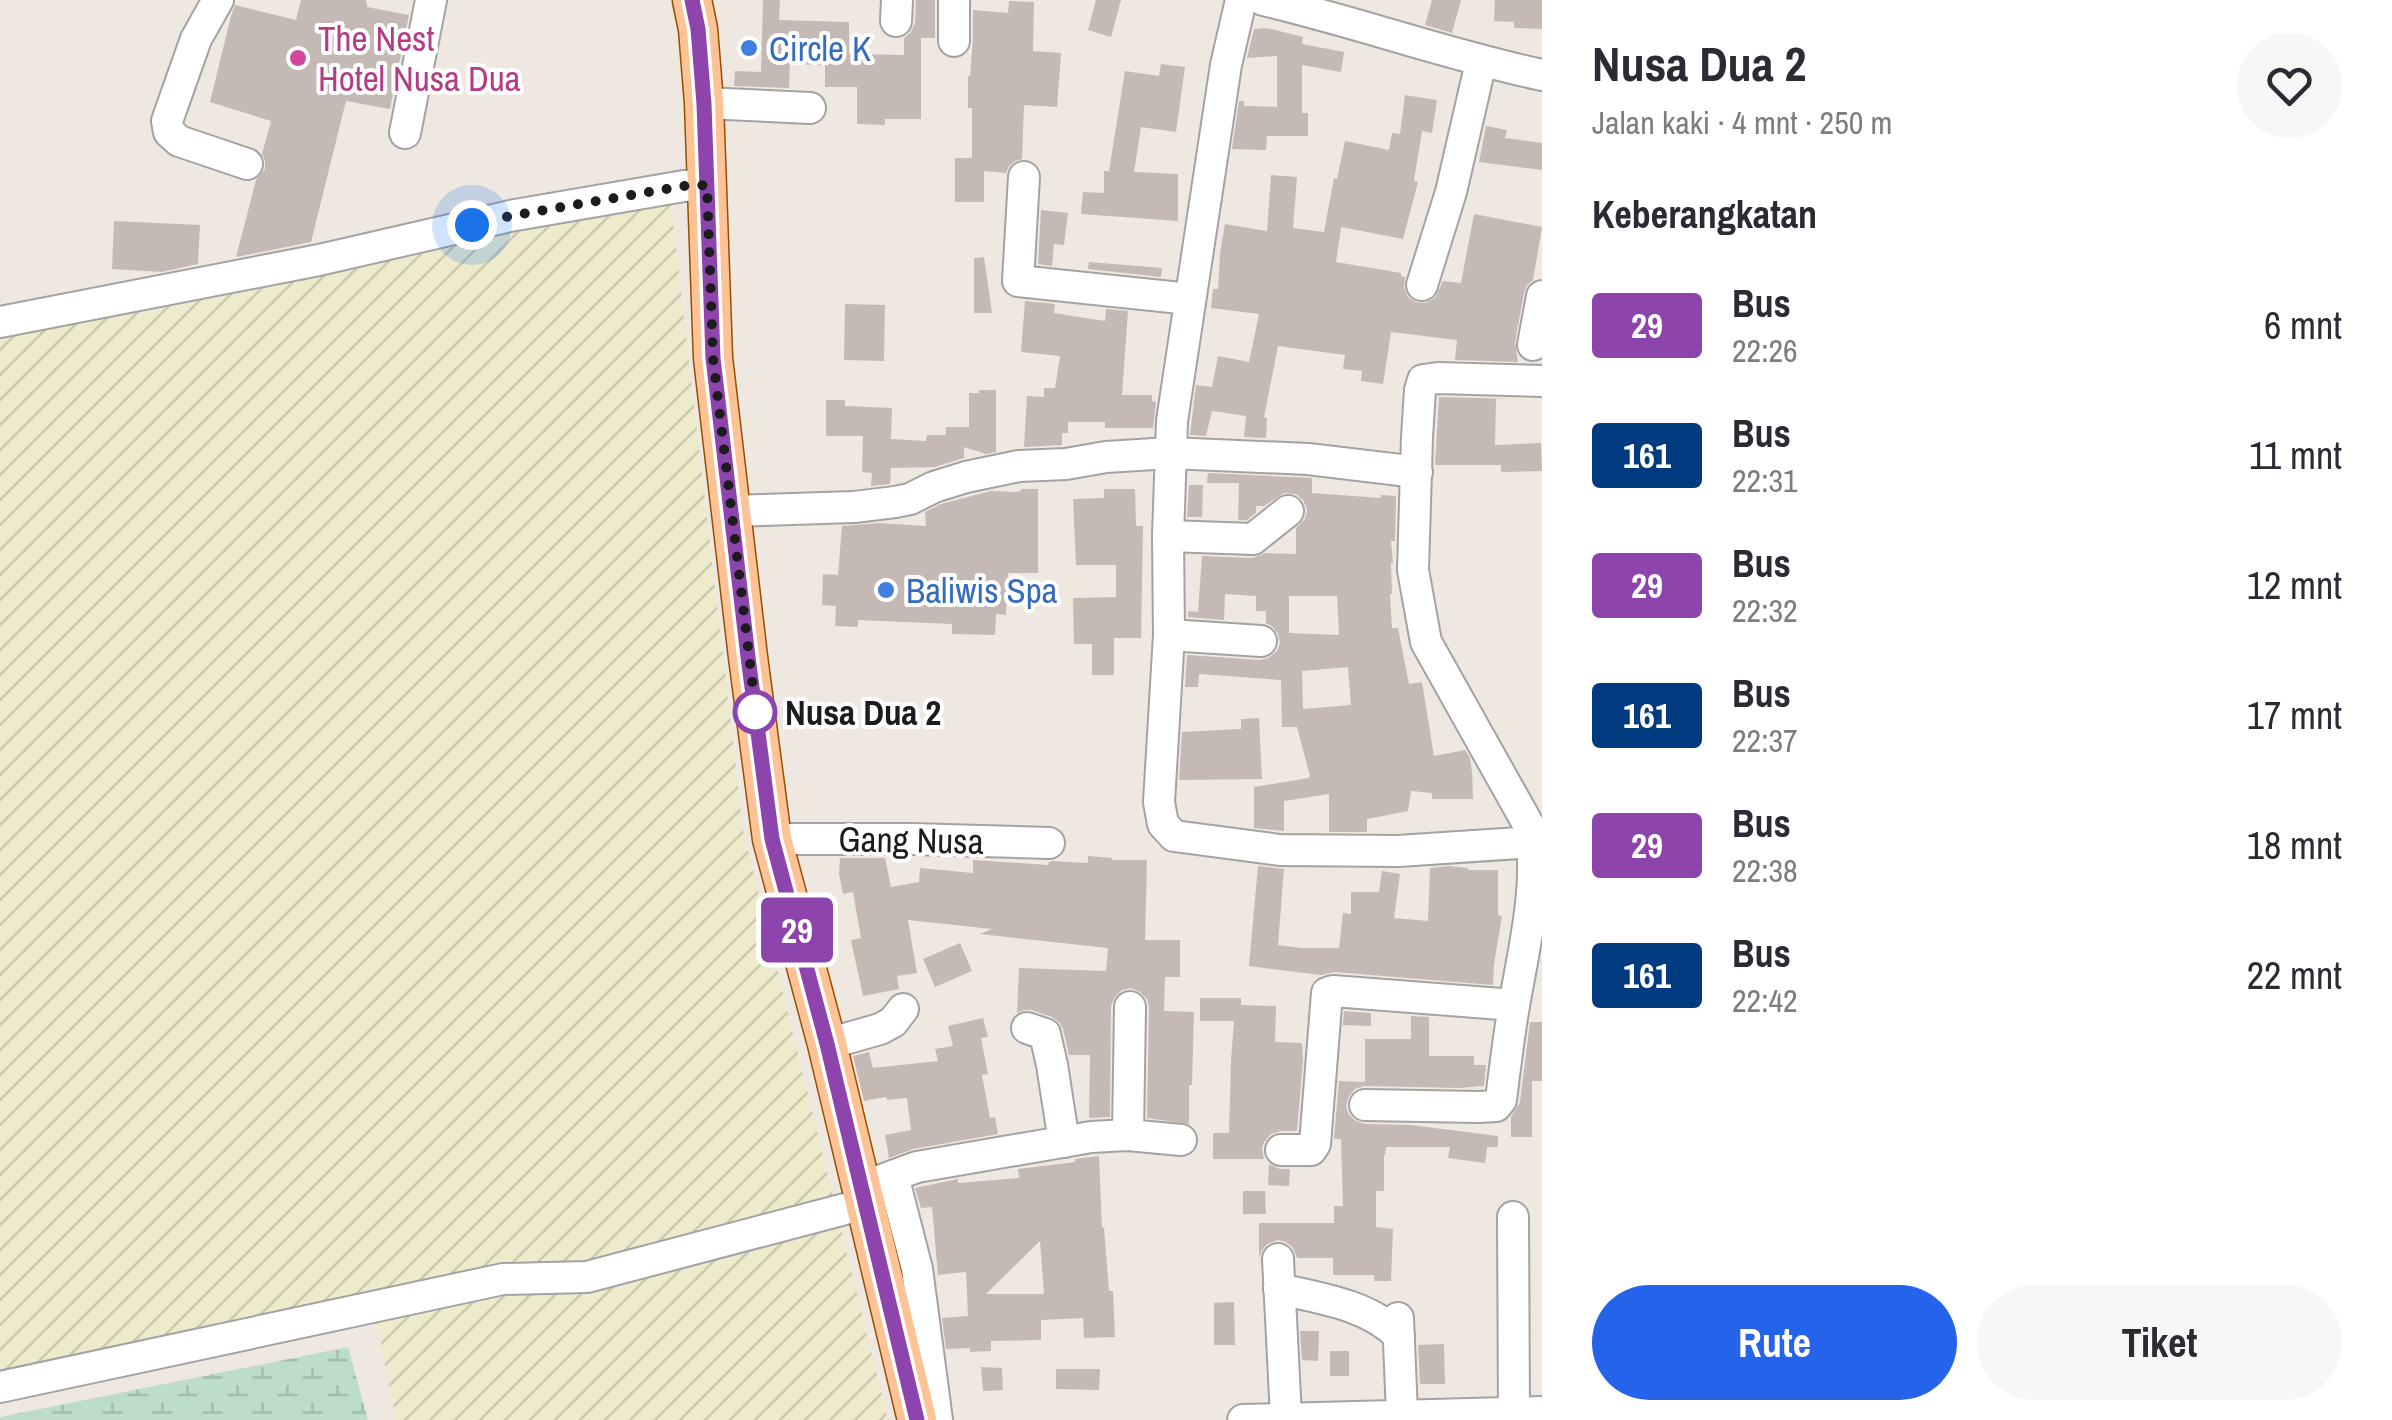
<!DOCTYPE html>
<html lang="id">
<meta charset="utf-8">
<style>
:root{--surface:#fff;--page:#f7f7f7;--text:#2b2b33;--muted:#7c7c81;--accent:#2563eb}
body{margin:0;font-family:"Archivo Narrow",sans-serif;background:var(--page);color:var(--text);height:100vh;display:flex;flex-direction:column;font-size:38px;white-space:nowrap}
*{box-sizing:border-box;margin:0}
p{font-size:32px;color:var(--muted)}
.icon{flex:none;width:55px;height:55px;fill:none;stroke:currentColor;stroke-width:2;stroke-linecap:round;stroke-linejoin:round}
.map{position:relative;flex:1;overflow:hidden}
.sheet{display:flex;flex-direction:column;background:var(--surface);width:850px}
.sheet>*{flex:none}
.badge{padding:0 20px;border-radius:8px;font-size:35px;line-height:65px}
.you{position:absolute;width:50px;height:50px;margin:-25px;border:8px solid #fff;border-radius:50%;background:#1a73e8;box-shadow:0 0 0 15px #1a73e833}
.map>.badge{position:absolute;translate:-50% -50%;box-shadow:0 0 0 5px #fff}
h2{padding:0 50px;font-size:38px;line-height:90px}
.round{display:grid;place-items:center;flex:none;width:105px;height:105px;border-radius:52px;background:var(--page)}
.headline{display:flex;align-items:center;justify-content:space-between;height:170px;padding:0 50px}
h1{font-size:48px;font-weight:700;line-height:75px}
.action{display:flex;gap:20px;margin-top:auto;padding:20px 50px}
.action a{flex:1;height:115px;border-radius:60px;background:var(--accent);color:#fff;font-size:40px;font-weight:700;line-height:115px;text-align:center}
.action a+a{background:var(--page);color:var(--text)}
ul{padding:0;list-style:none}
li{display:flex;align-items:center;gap:30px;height:130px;padding:0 50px}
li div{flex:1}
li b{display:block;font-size:38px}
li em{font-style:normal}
li .badge{min-width:110px;font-weight:700;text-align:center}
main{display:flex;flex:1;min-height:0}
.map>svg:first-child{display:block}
.farmland{fill:url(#farmland-furrows)}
.wetland{fill:url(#wetland-marsh)}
.building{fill:#c5b9b5;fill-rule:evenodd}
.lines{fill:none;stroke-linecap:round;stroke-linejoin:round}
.minor-casing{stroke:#a3a3a3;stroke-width:34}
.major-casing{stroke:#944f00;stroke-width:41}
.minor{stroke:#fff;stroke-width:30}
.major{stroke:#fdc397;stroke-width:38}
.line-casing{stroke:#fff;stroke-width:22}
.line{stroke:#8e44ad;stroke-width:15}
.walk{stroke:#1c1c1c;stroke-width:10;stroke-dasharray:0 18}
.shop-dot{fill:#3f7fe0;stroke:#fff;stroke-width:4}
.hotel-dot{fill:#d1479c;stroke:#fff;stroke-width:4}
.stop-dot{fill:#fff;stroke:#8e44ad;stroke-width:5}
.labels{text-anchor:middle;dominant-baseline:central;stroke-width:8;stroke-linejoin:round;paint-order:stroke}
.hotel-label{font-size:35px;fill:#b23c85;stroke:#fff;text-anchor:start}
.shop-label{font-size:35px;fill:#366cbe;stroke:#fff;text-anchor:start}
.stop-label{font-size:35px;font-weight:bold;fill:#1c1c1c;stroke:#fff;text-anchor:start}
.street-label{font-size:35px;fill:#1c1c1c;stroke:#fff}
</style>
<main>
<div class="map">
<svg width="1542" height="1420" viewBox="0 0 1542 1420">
<defs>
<pattern id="farmland-furrows" width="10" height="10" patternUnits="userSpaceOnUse" patternTransform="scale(2.5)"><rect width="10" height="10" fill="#edebcc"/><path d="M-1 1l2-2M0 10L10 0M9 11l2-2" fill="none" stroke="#cbc9af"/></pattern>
<pattern id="wetland-marsh" width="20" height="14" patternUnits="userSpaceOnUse" patternTransform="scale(2.5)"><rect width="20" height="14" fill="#bedcca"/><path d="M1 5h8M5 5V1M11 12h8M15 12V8" fill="none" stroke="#a3bcad"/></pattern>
</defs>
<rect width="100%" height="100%" fill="#eee8e1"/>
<polygon class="farmland" points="660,200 671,205 743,830 888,1420 396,1420 371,1295 0,1371 0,332"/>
<polygon class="wetland" points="348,1347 368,1420 0,1420 0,1417"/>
<g class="building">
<polygon points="301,0 366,0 367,7 409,15 390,109 346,101 311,242 236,257 256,180 265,169 265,161 262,154 271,121 210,102 231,16 235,5 296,20"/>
<polygon points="763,0 780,0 779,20 849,22 849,54 904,55 904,38 911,32 915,23 916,0 935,0 935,38 921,38 921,119 885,119 885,125 857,124 857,87 825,87 825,65 790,64 789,88 734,86 735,71 761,72"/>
<polygon points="1096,0 1121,0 1111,37 1088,30"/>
<polygon points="1432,0 1461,0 1452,33 1425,25"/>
<polygon points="1495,0 1542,0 1542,29 1514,28 1514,22 1494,21"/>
<polygon points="1009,1 1034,2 1033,51 1061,53 1057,107 1024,105 1022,159 1015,161 1009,166 1006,173 984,171 984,202 955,202 955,158 972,158 972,108 968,108 968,76 970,76 973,38 973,10 1008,13"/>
<polygon points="1267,28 1303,37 1302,44 1344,52 1341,72 1302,65 1302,113 1308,113 1308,136 1267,136 1266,150 1232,149 1239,101 1244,101 1244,106 1277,107 1277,56 1247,58 1254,29"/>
<polygon points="1161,64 1185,67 1176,132 1141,127 1134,172 1178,174 1178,221 1081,214 1083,192 1104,193 1104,171 1109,171 1125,71 1159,76"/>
<polygon points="1405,95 1437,100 1432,133 1422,131 1414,181 1418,182 1403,239 1341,227 1336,262 1401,273 1401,276 1405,277 1404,288 1408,297 1416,302 1425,303 1435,298 1443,281 1461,283 1474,214 1542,227 1533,280 1527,285 1524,293 1515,342 1518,362 1455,360 1457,340 1391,332 1383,384 1361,381 1362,371 1343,369 1345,355 1278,346 1264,417 1267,418 1266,438 1244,437 1246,416 1212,411 1206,436 1190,435 1196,385 1212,387 1218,356 1249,362 1259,314 1211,308 1213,289 1218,289 1220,254 1225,224 1267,231 1271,175 1297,177 1293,228 1324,232 1334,178 1337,179 1345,141 1389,150 1392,133 1400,134"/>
<polygon points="1486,126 1507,130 1505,138 1542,143 1542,170 1479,162"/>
<polygon points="1041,210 1068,213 1064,245 1054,244 1052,266 1038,264"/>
<polygon points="114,221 200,225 198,264 162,272 112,269"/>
<polygon points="984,257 992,313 974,313 974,258"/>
<polygon points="1089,262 1162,268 1161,277 1088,269"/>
<polygon points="1025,301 1055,304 1054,313 1105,321 1106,309 1128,311 1122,395 1152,395 1152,401 1156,402 1153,428 1105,428 1105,422 1068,422 1068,433 1062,433 1062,445 1024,447 1027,396 1044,397 1044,388 1055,388 1060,356 1021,352"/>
<polygon points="845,304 885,305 884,361 844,360"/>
<polygon points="979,390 996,390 996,452 986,454 964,447 964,458 935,467 891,468 890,484 871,486 872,473 862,472 863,436 826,436 826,400 845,400 845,406 892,408 891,439 926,441 927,435 946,435 946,427 969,427 969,393 979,393"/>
<polygon points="1439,397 1513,399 1496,399 1495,445 1541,443 1542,471 1501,472 1501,465 1435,465"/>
<path d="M1208,473L1312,478V493L1381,498V495L1396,496L1395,541H1391L1393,563H1391L1392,594H1390L1392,628H1398L1409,684L1422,682L1434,756L1465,750L1470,758L1472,772L1473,799H1432V793L1411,791L1408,811L1367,819V832H1329V794L1284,801V831L1254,828V787L1309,778L1310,776L1297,727H1282L1281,680L1199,674L1198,687H1185L1187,655L1260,660L1268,658L1277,651L1280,643L1278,634L1272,626L1266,623V611H1256V596L1225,594L1224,620L1188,617V611L1198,612L1202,556L1252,558L1266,553L1296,554V528L1305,519L1307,509L1303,500L1296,494L1284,493L1264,506H1256V513L1247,520H1238L1239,483H1207ZM1289,596H1337L1339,635L1289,633ZM1348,667L1351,705L1303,709L1302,671Z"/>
<polygon points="1189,485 1203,485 1202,517 1187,517"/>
<polygon points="1021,489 1038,489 1038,573 1008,573 1006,615 996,614 995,635 952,634 952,624 858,620 858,627 835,626 836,606 822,605 823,574 838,575 842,526 879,523 926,526 925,512 941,504 991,491 1015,492 1021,491"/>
<polygon points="1104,489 1135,489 1136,526 1143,526 1141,638 1114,638 1114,675 1092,675 1092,644 1074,644 1073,598 1116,597 1116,565 1076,565 1073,499 1104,498"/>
<polygon points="1259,718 1262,779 1179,780 1182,732 1241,729 1241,719"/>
<polygon points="1088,856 1112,858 1112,860 1147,860 1145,940 1180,940 1180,977 1165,977 1164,1011 1194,1012 1192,1085 1189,1085 1189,1124 1147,1118 1149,1007 1147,999 1140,992 1131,988 1122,990 1115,997 1111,1006 1110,1117 1089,1118 1090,1055 1069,1055 1063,1029 1059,1022 1052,1017 1032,1010 1024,1010 1017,1013 1019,968 1106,971 1108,948 980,934 992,929 908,920 917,973 897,976 899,989 863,996 851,940 861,938 853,892 843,894 839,874 840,858 885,858 891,887 919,882 920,868 973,873 973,860 1048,865 1049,862 1052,861 1088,863"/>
<polygon points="1258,866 1284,869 1278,945 1301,948 1339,948 1343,913 1351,914 1351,892 1379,892 1382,871 1400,874 1394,918 1428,921 1430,868 1449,866 1468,868 1468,870 1498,870 1498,915 1502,916 1494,964 1493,985 1334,972 1321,975 1249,966"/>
<polygon points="960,943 972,971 935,987 923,959"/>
<polygon points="1200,998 1241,998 1241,1005 1276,1006 1275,1042 1302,1043 1303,1060 1297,1131 1281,1131 1271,1134 1264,1142 1262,1149 1264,1159 1213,1159 1213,1133 1229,1133 1231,1061 1234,1021 1200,1021"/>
<polygon points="1344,1011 1371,1013 1371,1026 1343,1025"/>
<polygon points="1411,1016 1429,1017 1429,1056 1474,1056 1474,1065 1486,1065 1484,1086 1459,1088 1364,1086 1355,1089 1349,1096 1346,1106 1349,1115 1356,1121 1365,1124 1411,1125 1498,1136 1498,1147 1487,1147 1485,1163 1448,1158 1450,1147 1386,1147 1385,1155 1384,1155 1384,1191 1376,1191 1376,1227 1393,1229 1391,1281 1374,1281 1374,1275 1333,1275 1333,1258 1297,1258 1293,1248 1286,1242 1278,1240 1267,1244 1262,1250 1259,1258 1259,1223 1334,1223 1334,1206 1343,1206 1341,1139 1334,1139 1339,1081 1365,1082 1365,1039 1411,1039"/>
<polygon points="983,1018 988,1037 981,1038 988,1074 982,1075 990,1118 995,1117 998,1134 913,1149 889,1158 885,1135 911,1130 907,1098 887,1100 886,1097 864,1101 853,1056 869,1052 873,1068 938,1061 935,1049 953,1046 948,1026"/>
<polygon points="1530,1022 1542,1022 1542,1081 1532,1081 1532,1137 1511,1137 1511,1117 1520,1102"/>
<path d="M1099,1156L1102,1228L1104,1227L1109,1291H1113L1115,1337L1084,1338L1083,1318L1041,1320V1340L991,1341V1351L970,1352V1348L946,1349L942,1318L968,1316L966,1272L938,1275L932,1207L921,1208L915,1188L958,1179V1183L1019,1178L1018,1169L1075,1162V1159ZM1040,1241L1044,1294H986Z"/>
<polygon points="1269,1164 1280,1169 1290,1169 1289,1186 1268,1185"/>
<polygon points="1243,1191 1265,1191 1266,1214 1243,1214"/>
<polygon points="1234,1302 1235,1345 1214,1345 1214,1303"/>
<polygon points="1300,1331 1319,1331 1318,1361 1302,1360"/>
<polygon points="1444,1344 1445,1384 1420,1384 1418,1345"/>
<rect x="1330" y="1351" width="19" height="25"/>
<polygon points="981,1367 1002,1368 1003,1390 983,1391"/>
<polygon points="1056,1369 1100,1369 1099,1390 1056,1389"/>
</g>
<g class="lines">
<defs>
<g id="minor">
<polyline points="218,0 196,39 167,121 169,132 179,141 247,164"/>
<polyline points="1241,0 1226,65 1172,421 1168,536 1169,635 1159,802 1163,824 1174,836 1280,850 1398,851 1535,842"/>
<path d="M1263,0C1357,22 1448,55 1542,75"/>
<polyline points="896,21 897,0"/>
<polyline points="954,41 954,0"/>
<polyline points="704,103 810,108"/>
<polyline points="405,133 431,0"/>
<polyline points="1024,177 1018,281 1190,299"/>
<polyline points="1422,285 1451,192 1481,62"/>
<polyline points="0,322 319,260 510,216 684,186 707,185"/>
<polyline points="1533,345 1542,296"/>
<polyline points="730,511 854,507 895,502 910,499 934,487 966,477 1019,466 1066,464 1106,457 1170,453 1308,459 1417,472"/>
<polyline points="1168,536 1253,539 1288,511"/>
<polyline points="1169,635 1261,641"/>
<polyline points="772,839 910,839 1049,843"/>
<polyline points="1027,1028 1045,1034 1052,1065 1064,1142"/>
<polyline points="827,1044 880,1029 893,1022 903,1009"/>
<path d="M1365,1105L1479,1107L1496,1106L1501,1100C1505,1067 1509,1033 1515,1000C1524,949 1542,873 1528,824L1426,642L1413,570L1417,437L1420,390L1423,380L1438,378L1542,381"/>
<polyline points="1128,1135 1130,1007"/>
<polyline points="1281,1150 1311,1150 1315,1144 1327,993 1333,991 1514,1005"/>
<polyline points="893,1176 917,1269 937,1420"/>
<polyline points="860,1188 917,1167 1091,1137 1128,1135 1181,1140"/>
<polyline points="1513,1217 1514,1413"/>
<polyline points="1278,1259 1286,1417"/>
<path d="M1279,1289C1320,1298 1369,1305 1399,1336"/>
<polyline points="1398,1318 1402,1415"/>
<polyline points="0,1387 503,1279 587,1277 864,1204"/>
<polyline points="1243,1420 1542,1412"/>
</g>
<polyline id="major" points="692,0 698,29 704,103 713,358 748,657 772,839 827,1044 917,1420"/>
</defs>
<use href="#minor" class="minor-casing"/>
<use href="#major" class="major-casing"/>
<use href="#minor" class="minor"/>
<use href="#major" class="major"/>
</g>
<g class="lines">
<defs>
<polyline id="line" points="692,0 698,29 704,104 713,358 748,657 772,839 827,1044 917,1420"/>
</defs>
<use href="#line" class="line-casing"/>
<use href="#line" class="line"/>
<polyline class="walk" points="472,225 510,216 684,186 707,185 713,358 758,730 755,712"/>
</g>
<g class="shop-dot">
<circle cx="749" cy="48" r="10"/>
<circle cx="886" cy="590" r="10"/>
</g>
<circle class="hotel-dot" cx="298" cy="58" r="10"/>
<circle class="stop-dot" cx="755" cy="712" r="20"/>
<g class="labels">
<g class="hotel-label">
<text x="318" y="38">The Nest<tspan x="318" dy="40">Hotel Nusa Dua</tspan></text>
</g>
<g class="shop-label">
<text x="769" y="48">Circle K</text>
<text x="906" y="590">Baliwis Spa</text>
</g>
<g class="stop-label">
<text x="785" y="712">Nusa Dua 2</text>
</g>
<g class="street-label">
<text transform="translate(911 840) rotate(1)">Gang Nusa</text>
</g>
</g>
</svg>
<div class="you" style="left:472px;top:225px"></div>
<b class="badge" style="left:797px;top:930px;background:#8e44ad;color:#fff">29</b>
</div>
<section class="sheet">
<div class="headline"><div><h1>Nusa Dua 2</h1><p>Jalan kaki · 4 mnt · 250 m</p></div><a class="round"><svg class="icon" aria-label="heart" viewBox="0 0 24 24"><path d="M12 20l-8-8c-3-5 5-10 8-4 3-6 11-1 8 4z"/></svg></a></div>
<h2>Keberangkatan</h2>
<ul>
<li><span class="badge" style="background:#8e44ad;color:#fff">29</span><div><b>Bus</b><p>22:26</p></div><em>6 mnt</em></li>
<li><span class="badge" style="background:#003b80;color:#fff">161</span><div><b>Bus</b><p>22:31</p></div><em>11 mnt</em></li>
<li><span class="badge" style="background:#8e44ad;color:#fff">29</span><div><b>Bus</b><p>22:32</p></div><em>12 mnt</em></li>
<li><span class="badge" style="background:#003b80;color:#fff">161</span><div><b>Bus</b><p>22:37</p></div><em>17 mnt</em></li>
<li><span class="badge" style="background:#8e44ad;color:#fff">29</span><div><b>Bus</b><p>22:38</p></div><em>18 mnt</em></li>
<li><span class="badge" style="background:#003b80;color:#fff">161</span><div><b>Bus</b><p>22:42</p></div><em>22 mnt</em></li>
</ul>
<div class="action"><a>Rute</a><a>Tiket</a></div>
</section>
</main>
